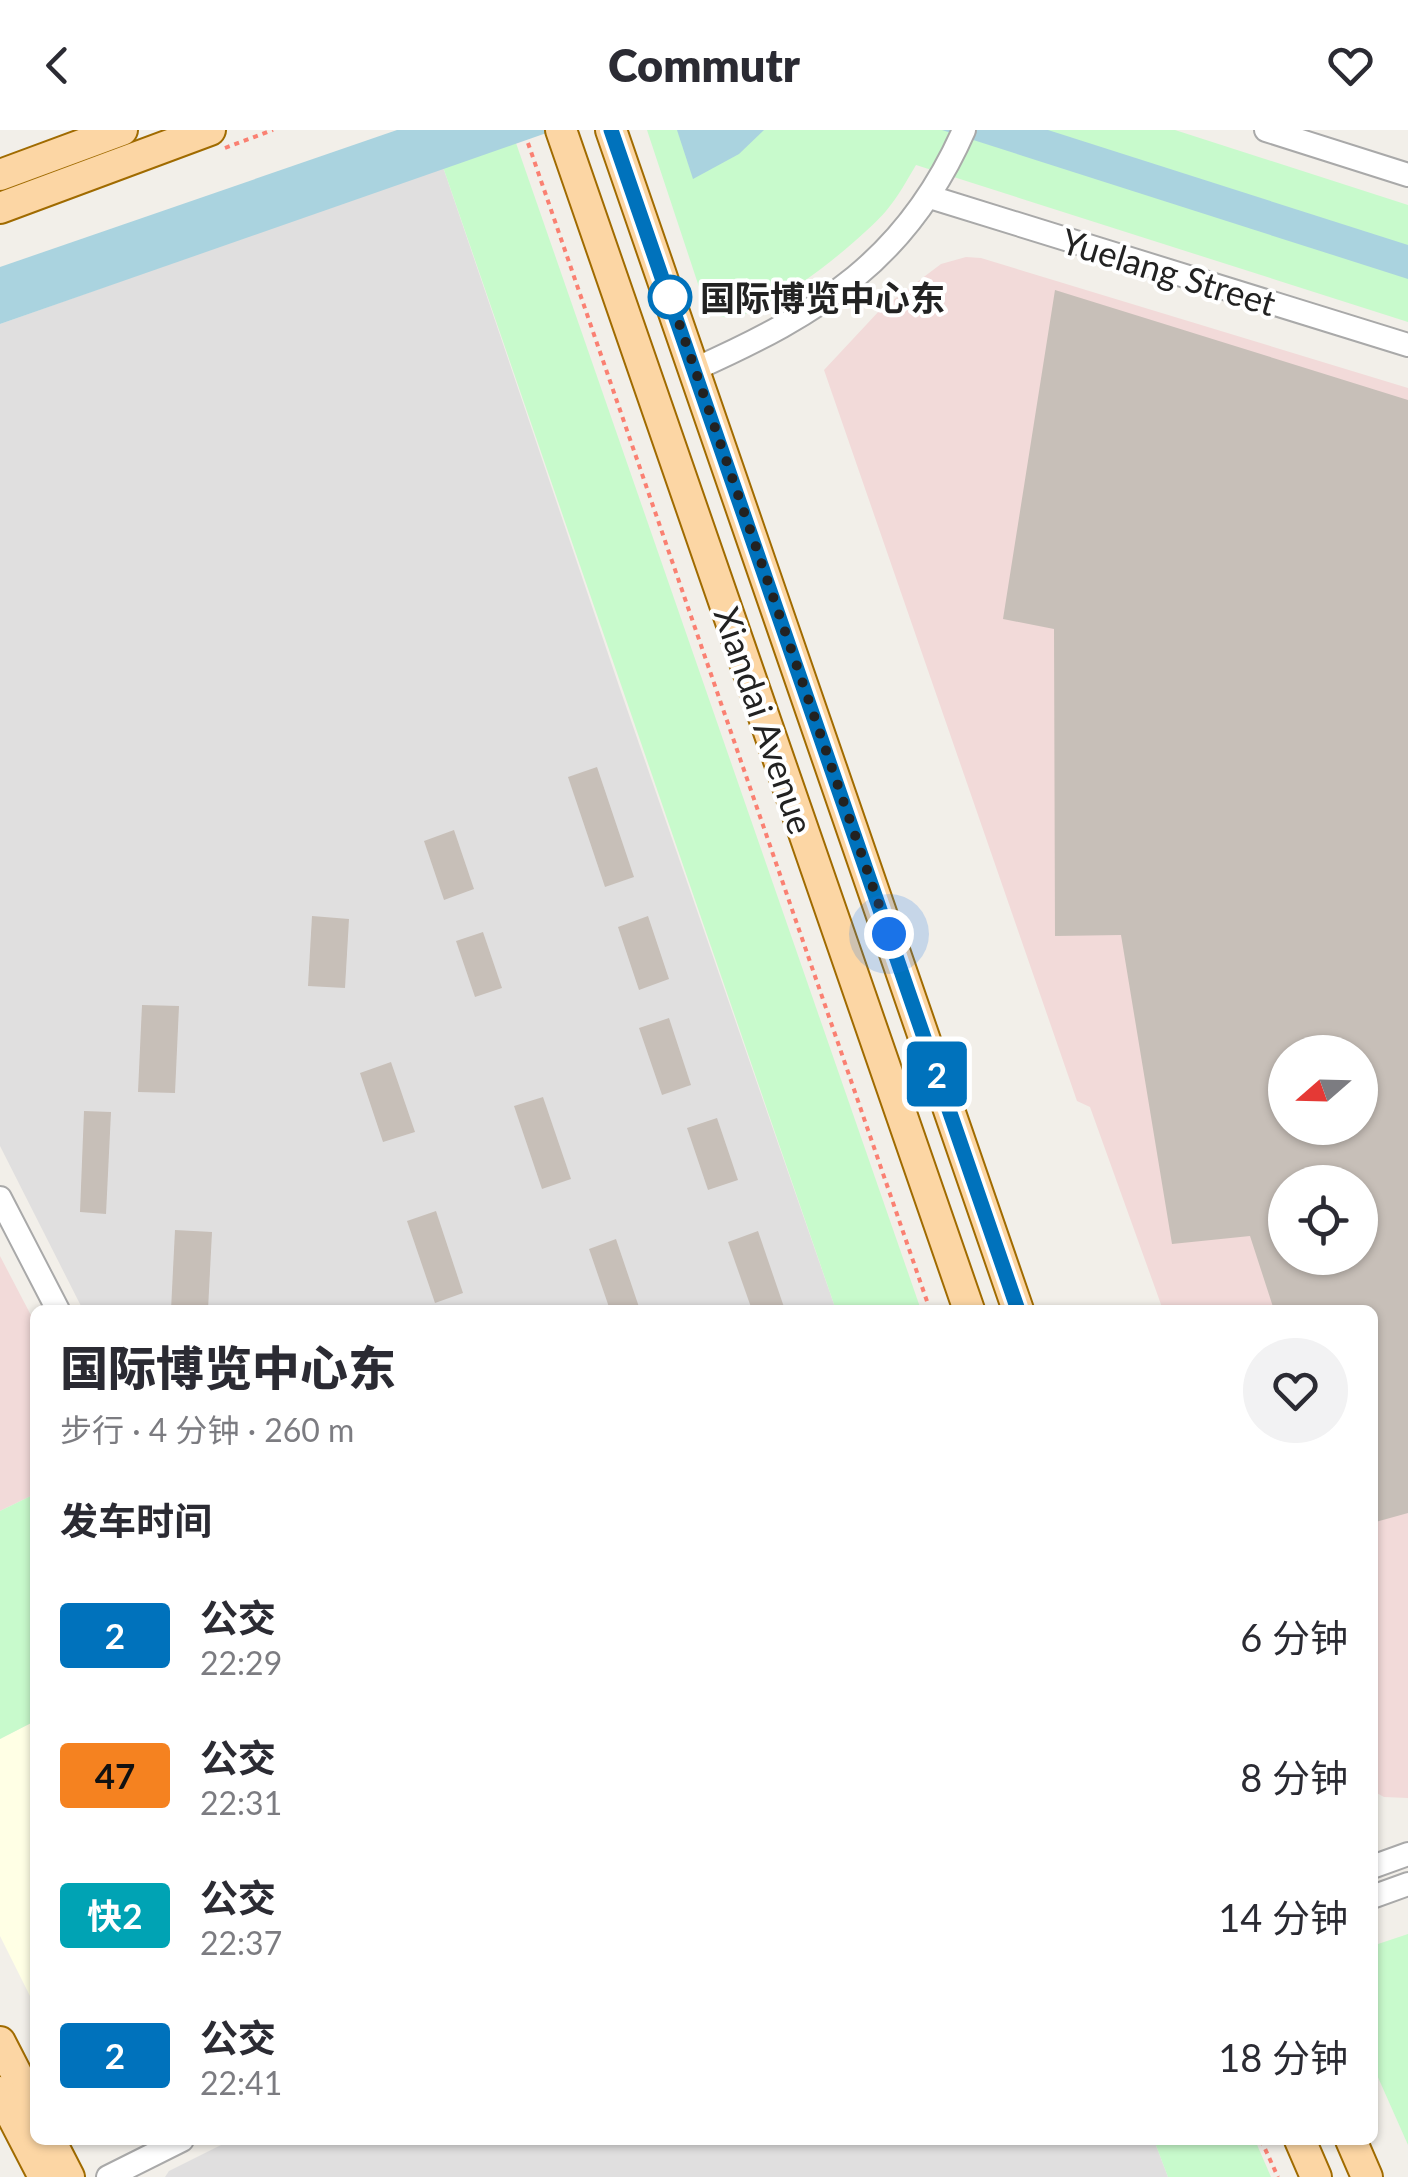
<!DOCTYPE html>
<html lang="zh">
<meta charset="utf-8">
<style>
:root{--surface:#fff;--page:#f2f2f3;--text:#2b2b33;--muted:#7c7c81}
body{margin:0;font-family:Lato,"Noto Sans SC",sans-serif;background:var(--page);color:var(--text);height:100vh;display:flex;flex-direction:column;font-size:38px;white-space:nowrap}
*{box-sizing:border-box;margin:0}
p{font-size:32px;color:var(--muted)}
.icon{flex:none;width:55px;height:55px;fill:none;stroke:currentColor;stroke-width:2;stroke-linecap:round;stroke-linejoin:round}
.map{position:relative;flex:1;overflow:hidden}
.side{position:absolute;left:30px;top:1175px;width:1348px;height:840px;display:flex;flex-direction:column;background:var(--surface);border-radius:15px;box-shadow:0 2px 8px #0004}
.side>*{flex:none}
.badge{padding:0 20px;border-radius:8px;font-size:35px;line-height:65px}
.needle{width:65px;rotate:250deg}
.controls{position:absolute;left:1268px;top:905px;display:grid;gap:20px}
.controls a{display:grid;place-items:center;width:110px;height:110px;border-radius:50%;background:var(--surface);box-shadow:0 2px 8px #0004;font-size:50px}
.you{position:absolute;width:50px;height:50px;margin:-25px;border:8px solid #fff;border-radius:50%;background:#1a73e8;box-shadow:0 0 0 15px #1a73e833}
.map>.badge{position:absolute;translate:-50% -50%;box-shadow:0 0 0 5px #fff}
h2{padding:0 30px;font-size:38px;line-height:90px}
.round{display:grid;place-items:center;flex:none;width:105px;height:105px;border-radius:52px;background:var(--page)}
.summary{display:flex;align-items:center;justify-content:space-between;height:170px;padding:0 30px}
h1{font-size:48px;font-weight:800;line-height:75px}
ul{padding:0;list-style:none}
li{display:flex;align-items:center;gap:30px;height:140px;padding:0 30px}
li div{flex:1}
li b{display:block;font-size:38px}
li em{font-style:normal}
li .badge{min-width:110px;font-weight:700;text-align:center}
header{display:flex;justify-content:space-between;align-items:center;height:130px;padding:0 30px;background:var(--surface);font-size:45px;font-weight:800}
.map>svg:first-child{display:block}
.residential{fill:#e0dfdf}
.commercial{fill:#f2dad9;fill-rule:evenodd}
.education{fill:#ffffe5}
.park{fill:#c8facc}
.water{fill:#aad3df}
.building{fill:#c7bfb8;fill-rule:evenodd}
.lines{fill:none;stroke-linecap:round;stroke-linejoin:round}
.minor-casing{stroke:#a9a9a9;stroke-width:26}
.major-casing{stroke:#a06b00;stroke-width:34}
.path{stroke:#fa8072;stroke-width:4;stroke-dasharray:5 5;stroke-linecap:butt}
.minor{stroke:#fff;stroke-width:22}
.major{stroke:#fcd6a4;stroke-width:30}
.line-casing{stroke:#fff;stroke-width:22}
.line{stroke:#0072bc;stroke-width:15}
.walk{stroke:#222;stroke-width:10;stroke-dasharray:0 18}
.stop-dot{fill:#fff;stroke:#0072bc;stroke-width:5}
.labels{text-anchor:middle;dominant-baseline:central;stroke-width:8;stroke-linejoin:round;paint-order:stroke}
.street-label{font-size:35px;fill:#222;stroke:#fff}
.stop-label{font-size:35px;font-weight:bold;fill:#222;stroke:#fff;text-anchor:start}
</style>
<header><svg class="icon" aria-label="back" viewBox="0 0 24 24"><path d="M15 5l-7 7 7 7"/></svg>Commutr<svg class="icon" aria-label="heart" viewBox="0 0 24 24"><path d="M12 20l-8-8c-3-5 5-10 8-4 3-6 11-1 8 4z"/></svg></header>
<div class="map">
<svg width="1408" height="2047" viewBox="0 0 1408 2047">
<rect width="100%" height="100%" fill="#f2efe9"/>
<g class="residential">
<polygon points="443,37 620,559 836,1180 83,1180 0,1016 0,194"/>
<polygon points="231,2010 1154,2010 1168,2047 165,2047 169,2041"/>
</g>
<g class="commercial">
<path d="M966,127L981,128L1408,258V1668L1384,1667L1373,1661L1372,1180H1163L1090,977L1077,971L824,240L880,180L941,134ZM1285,922H1360V998H1285ZM1285,1052H1360V1128H1285Z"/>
<polygon points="0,1126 35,1193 35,1364 0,1381"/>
</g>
<polygon class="education" points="35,1591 35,1876 0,1806 0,1609"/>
<g class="park">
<path d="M647,0H1175L1408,75V192L916,35C907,50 898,67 886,81C861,110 763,192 724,187C712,185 706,176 702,166Z"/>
<polygon points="516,13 921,1180 836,1180 443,37"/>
<polygon points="35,1364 35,1591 0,1609 0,1381"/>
<polygon points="1408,1804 1408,2015 1373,1936 1372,1816"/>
<polygon points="1154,2010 1255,2010 1271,2047 1168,2047"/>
</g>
<g class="water">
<polygon points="397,0 555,0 0,194 0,137"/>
<polygon points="677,0 764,0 739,24 693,49"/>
<polygon points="942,0 1048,0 1408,115 1408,149"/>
</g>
<g class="building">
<path d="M1055,160L1408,270V1383L1372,1393V1180H1274L1250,1106L1172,1114L1121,805L1055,806L1054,499L1003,489ZM1285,922H1360V998H1285ZM1285,1052H1360V1128H1285Z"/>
<polygon points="597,637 634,747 605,757 568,647"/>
<polygon points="454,700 474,759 444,770 424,711"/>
<polygon points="312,786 349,789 345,858 308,856"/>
<polygon points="648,786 669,849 639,860 618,797"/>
<polygon points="483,802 502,858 475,867 456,811"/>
<polygon points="142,875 179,876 175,963 138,962"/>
<polygon points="669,888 691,955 662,965 639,898"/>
<polygon points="391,932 415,1002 383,1012 360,943"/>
<polygon points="543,967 571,1049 542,1059 514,976"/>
<polygon points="84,981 111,982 106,1084 80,1082"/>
<polygon points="717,988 738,1050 708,1060 687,998"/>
<polygon points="436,1081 463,1163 435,1173 407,1091"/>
<polygon points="175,1100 212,1102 208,1180 171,1180"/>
<polygon points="758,1101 785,1180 752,1180 728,1112"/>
<polygon points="616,1109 640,1180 610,1180 589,1119"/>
</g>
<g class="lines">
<defs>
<g id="minor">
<polyline points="1266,0 1408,45"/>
<polyline points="930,67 1408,215"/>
<path d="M695,239C820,183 907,130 964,0"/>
<polyline points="0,1068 58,1180"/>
<polyline points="1372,1737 1408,1724"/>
<polyline points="1372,1767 1408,1754"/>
<polyline points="108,2047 182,2010"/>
</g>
<g id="major">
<polyline points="561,0 969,1180"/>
<polyline points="611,0 1018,1180"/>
<polyline points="0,45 122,0"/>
<polyline points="0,78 210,0"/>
<polyline points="0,1912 35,1980"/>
<polyline points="0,1962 44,2047"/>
<polyline points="50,2010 69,2047"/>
<polyline points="1300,2010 1316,2047"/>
<polyline points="1351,2010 1367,2047"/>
</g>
</defs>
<use href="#minor" class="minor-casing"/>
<use href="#major" class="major-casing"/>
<g class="path">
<polyline points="528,13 930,1180"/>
<polyline points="225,18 273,0"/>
<polyline points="1261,2010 1278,2047"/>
</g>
<use href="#minor" class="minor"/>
<use href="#major" class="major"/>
</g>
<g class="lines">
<defs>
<polyline id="line" points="611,0 1018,1180"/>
</defs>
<use href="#line" class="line-casing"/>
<use href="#line" class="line"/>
<polyline class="walk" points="670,167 669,164 889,804"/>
</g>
<circle class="stop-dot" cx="670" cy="167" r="20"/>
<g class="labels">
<g class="street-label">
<text transform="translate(1169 141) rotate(17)">Yuelang Street</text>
<text transform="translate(765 590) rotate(71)">Xiandai Avenue</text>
</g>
<g class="stop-label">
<text x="700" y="167">国际博览中心东</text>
</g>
</g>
</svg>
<div class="controls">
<a><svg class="needle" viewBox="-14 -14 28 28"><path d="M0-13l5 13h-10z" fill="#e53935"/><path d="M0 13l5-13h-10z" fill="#7c7c81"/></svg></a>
<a><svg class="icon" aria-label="locate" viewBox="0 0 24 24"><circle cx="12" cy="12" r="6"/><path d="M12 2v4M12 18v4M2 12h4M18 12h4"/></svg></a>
</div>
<div class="you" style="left:889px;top:804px"></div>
<b class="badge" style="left:937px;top:944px;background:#0072bc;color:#fff">2</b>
<section class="side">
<div class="summary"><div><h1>国际博览中心东</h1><p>步行 · 4 分钟 · 260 m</p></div><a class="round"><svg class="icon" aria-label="heart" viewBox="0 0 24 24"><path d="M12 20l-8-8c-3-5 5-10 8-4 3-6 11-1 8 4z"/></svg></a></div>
<h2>发车时间</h2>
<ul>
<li><span class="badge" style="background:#0072bc;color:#fff">2</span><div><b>公交</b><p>22:29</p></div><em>6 分钟</em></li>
<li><span class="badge" style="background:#f58220;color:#111">47</span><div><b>公交</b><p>22:31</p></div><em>8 分钟</em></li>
<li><span class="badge" style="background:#00a3b4;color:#fff">快2</span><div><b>公交</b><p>22:37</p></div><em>14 分钟</em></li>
<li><span class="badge" style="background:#0072bc;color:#fff">2</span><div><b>公交</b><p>22:41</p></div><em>18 分钟</em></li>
</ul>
</section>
</div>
